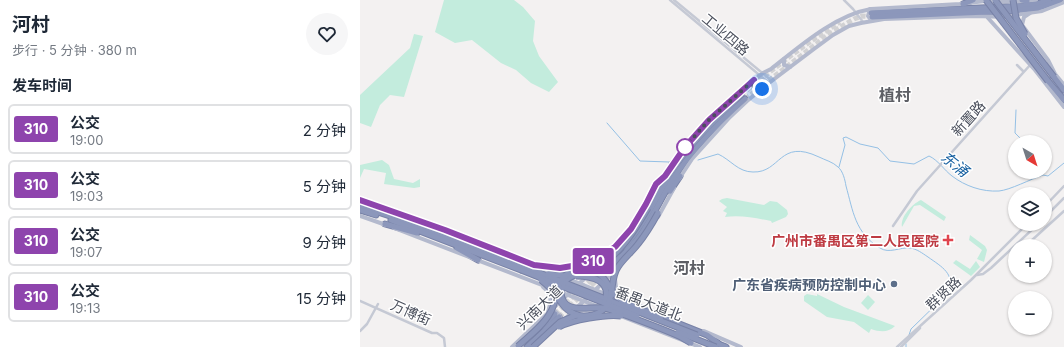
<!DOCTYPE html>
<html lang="zh">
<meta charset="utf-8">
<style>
:root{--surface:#fff;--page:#f6f6f7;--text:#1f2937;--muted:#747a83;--line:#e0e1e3}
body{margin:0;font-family:Inter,"Noto Sans SC",sans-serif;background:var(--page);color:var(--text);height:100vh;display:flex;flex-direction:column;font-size:15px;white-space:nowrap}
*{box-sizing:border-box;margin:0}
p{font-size:13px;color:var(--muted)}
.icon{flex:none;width:22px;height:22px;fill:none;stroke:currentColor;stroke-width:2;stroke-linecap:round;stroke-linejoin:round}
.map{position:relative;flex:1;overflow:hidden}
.drawer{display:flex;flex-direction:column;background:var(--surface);width:360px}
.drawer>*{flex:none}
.badge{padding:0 8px;border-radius:3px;font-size:14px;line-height:26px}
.needle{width:26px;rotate:141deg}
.controls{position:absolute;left:648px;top:135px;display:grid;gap:8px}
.controls a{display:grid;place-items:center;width:44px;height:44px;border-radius:50%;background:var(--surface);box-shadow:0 1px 3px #0004;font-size:20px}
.you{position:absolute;width:20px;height:20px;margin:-10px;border:3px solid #fff;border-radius:50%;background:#1a73e8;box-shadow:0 0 0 6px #1a73e833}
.map>.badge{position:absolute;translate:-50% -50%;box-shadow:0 0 0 2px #fff}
h2{padding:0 12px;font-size:15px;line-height:36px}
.round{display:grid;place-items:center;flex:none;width:42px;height:42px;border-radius:21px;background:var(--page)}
.overview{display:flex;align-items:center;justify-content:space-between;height:68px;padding:0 12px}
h1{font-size:19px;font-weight:700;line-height:30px}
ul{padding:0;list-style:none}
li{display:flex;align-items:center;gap:12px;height:50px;margin:0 8px 6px;padding:0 4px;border:2px solid var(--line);border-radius:6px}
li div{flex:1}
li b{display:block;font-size:15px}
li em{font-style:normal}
li .badge{min-width:44px;font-weight:700;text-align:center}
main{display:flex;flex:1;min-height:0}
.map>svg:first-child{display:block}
.green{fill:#c3ecdd}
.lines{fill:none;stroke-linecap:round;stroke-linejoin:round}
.stream{stroke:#94c0e5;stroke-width:1}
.highway-tunnel{stroke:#d1d1d3;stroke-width:5;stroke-dasharray:5 2.5;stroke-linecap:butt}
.highway-casing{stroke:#7882a7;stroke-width:7}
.minor{stroke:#c5c9d4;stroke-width:2.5}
.major{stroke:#b3b9cd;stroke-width:4}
.highway{stroke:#8c97bb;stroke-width:5}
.highway-bridge-casing{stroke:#7882a7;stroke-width:7;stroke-linecap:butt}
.highway-bridge{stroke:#8c97bb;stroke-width:5}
.line-casing{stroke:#fff;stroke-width:9}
.line{stroke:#8e44ad;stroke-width:6}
.walk{stroke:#4a4f5c;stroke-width:4;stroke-dasharray:0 7.2}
.stop-dot{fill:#fff;stroke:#8e44ad;stroke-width:2}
.health-dot{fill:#e0444e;stroke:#fff;stroke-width:1.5}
.service-dot{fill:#5c6f8a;stroke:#fff;stroke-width:1.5}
.labels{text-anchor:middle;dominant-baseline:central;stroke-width:3;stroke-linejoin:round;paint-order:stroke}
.street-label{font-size:14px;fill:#4a4f5c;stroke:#fff}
.health-label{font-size:14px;font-weight:bold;fill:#be3a42;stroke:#fff;text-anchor:end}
.service-label{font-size:14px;font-weight:bold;fill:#4e5e75;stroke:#fff;text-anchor:end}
.water-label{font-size:15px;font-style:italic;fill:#1861a1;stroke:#fff}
.quarter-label{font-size:16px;font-weight:bold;fill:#5d5f65;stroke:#fff}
</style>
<main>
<section class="drawer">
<div class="overview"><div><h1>河村</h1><p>步行 · 5 分钟 · 380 m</p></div><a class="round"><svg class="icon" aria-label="heart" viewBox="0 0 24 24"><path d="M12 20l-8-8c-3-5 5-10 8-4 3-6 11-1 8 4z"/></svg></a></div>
<h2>发车时间</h2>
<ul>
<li><span class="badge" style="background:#8e44ad;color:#fff">310</span><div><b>公交</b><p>19:00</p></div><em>2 分钟</em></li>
<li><span class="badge" style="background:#8e44ad;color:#fff">310</span><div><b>公交</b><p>19:03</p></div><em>5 分钟</em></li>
<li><span class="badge" style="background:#8e44ad;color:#fff">310</span><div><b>公交</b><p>19:07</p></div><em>9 分钟</em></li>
<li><span class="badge" style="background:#8e44ad;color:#fff">310</span><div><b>公交</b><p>19:13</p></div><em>15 分钟</em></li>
</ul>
</section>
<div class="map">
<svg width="704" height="347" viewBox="0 0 704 347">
<rect width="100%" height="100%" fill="#f3f1f1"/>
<g class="green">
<polygon points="84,0 154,0 163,7 175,21 173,41 179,56 198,82 189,92 171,83 156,70 141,63 112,40 95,43 75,32"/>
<polygon points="54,34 63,36 44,97 30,95 20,105 11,127 0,123 0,95 50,48"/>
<polygon points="22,160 29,165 34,179 53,183 60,179 60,187 54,188 24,184 26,173 4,169 0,178 0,165"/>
<path d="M367,198L404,205L410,201L417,202L427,210L428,214L426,217L412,223L411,221C395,218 381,215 365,217L367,213L363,211L367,207L359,201L362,199Z"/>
<path d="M561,200L586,217L584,221L560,205L554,206L542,227C540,217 552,204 561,200Z"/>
<polygon points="610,235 625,246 627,250 624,262 617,259 622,250 609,240"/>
<polygon points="596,260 610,269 616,261 620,267 611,276 593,263"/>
<path d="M447,294L457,296V294L484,307L535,326C528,333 520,332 511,329L509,333L494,322L467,317L444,301V296Z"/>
<polygon points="508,295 515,302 508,310 501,303"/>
</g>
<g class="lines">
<g class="stream">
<polyline points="656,110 655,133 664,142"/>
<polyline points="247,123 280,161 309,162"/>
<path d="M338,160L358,154C371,160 378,172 393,172C421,173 419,138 459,157C465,160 473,162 478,167C483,171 485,180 486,186C493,211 495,233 520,248C529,254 540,247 550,248C557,249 562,253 568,257C582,267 596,274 588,293L551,329L549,335"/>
<path d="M479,167L485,145L483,138L486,137L500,144L518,148L530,161L554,164L569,156C578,160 584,170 592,176C605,186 622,192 639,191C650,190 671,179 683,175L688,176L704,163"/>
<polyline points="546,347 546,344"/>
</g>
<g class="highway-tunnel">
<path d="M381,95C413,69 446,43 480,22"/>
<polyline points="385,99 469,34 494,19 502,16 512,17"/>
<polyline points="195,314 240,271"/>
<polyline points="199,317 244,273"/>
</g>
<defs>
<g id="highway">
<polyline points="662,0 667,1"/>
<polyline points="603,4 613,0"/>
<polyline points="511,13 661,6 677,4 689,0"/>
<polyline points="512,17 650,11 678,8 700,0"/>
<polyline points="694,77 704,90"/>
<polyline points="688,81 704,100"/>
<polyline points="312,164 320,157"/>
<polyline points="310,191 320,176"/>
<polyline points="292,200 305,176"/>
<polyline points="0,206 39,219 162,266"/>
<polyline points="26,209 44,217"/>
<polyline points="0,210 16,215"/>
<polyline points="31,220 161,270"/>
<polyline points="25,224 57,233"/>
<polyline points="100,240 117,242"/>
<path d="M264,247C286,223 297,194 315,167C333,140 358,118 381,95"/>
<polyline points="97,248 118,260"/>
<polyline points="242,269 257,254"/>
<path d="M245,272C257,261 269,250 279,237C292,219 301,198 313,179C333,148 358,123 385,99"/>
<polyline points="301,317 314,322"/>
<polyline points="311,318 317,323 347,335 358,343"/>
<polyline points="183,326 195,314"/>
<polyline points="356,343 366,347"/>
<polyline points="167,347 199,317"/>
</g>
</defs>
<use href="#highway" class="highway-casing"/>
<g class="minor">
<polyline points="310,0 409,83"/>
<polyline points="314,0 412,81"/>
<polyline points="484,0 493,9 503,22"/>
<polyline points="657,65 663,71"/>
<polyline points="685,206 704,186"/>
<polyline points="685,217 704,198"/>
<polyline points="533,226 557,191 671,64"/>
<polyline points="658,243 671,241 704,211"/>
<polyline points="617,275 623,274 631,268 678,224"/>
<polyline points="0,301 72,333 77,333 84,338 85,347"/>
<polyline points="0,331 7,324 18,304"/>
<polyline points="537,347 611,280 667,224"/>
<polyline points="541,347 560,328"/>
</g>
<g class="major">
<polyline points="510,9 508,16 512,21"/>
<polyline points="670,13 664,17 662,25 688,60 695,74 704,85"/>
<polyline points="628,18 675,70 704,107"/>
<polyline points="424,59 424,65 430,67"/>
<polyline points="387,86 393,87 396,89 395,94"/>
<polyline points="319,179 332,159 370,117 387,101 409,83 454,49 473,35 489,26 501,23 524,19 614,16 649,17 661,14 682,11 704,2"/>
<polyline points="0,200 28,210"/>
<polyline points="42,214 85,230 195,273"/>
<polyline points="0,216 26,225"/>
<polyline points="298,217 314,188"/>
<polyline points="34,228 239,307"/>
<path d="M183,267C206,271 227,266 247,253"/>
<polyline points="206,278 248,295"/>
<polyline points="255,279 256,288 262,298"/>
<path d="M183,287C192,294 192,301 188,311"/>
<polyline points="259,297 314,319"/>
<polyline points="192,309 199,315 203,322"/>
<polyline points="258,315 340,347"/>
<polyline points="205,319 255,271"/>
<polyline points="344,331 381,347"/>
<path d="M152,347L223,280L264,237L278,219L297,184L305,176L325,147L342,127L394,80L403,73L411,69C439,47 475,15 511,9L600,4L633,0L652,2L676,0"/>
</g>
<use href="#highway" class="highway"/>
<defs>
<g id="highway-bridge">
<polyline points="626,0 688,81"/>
<polyline points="635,0 694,77"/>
<polyline points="653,0 656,18 665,34"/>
<path d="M288,208C275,230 260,255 237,267C227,272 212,273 204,282C200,288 200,296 204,302C212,313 233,306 245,308C251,309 258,313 265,315C284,322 303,329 321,337L331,343"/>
<polyline points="162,266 337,335"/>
<polyline points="161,270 277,316"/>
<polyline points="188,274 206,276"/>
<path d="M216,276C233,276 252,281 245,302"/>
<path d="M181,280C186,284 191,288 194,293C201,301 204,310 215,314C220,317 227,316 233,315C259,307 247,283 258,267C264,258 272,252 278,244C286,234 292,224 298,213"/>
<path d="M199,327C212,320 246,314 261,316"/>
<polyline points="318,332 356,347"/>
<path d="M158,346C169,336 183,326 190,313C200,298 193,275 217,270C225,268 232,269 238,273C247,279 250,290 257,297C268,307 287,311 301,317"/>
<polyline points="173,347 200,322 217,315"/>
</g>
</defs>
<use href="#highway-bridge" class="highway-bridge-casing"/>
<use href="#highway-bridge" class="highway-bridge"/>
</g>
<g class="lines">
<defs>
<polyline id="line" points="0,200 85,230 174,265 200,268 224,264 235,260 255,247 271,229 286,204 296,184 305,176 325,147 349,120 394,80"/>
</defs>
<use href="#line" class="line-casing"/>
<use href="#line" class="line"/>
<polyline class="walk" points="325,147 349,120 387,86 393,86 396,88 395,94 402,89"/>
</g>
<circle class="stop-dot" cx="325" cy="147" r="8"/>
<path class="health-dot" d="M586 234h4v4h4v4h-4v4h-4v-4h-4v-4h4z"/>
<circle class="service-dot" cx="534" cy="284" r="4"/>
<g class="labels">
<g class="street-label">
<text transform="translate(366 34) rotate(40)">工业四路</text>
<text transform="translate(608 118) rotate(-48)">新置路</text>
<text transform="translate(583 293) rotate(-43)">群贤路</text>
<text transform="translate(289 303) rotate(21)">番禺大道北</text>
<text transform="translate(179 307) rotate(-44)">兴南大道</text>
<text transform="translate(51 312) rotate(24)">万博街</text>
</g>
<g class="health-label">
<text x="579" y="240">广州市番禺区第二人民医院</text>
</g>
<g class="service-label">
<text x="526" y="284">广东省疾病预防控制中心</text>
</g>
<g class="water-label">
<text transform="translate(595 164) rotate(38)">东涌</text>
</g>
<g class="quarter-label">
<text x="535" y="95">植村</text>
<text x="329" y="268">河村</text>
</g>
</g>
</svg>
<div class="controls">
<a><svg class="needle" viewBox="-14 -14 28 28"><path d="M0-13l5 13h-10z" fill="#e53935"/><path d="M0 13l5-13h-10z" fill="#747a83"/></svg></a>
<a><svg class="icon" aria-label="layers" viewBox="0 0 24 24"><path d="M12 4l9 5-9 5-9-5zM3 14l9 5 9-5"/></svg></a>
<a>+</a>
<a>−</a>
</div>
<div class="you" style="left:402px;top:89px"></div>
<b class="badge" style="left:233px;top:261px;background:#8e44ad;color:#fff">310</b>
</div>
</main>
